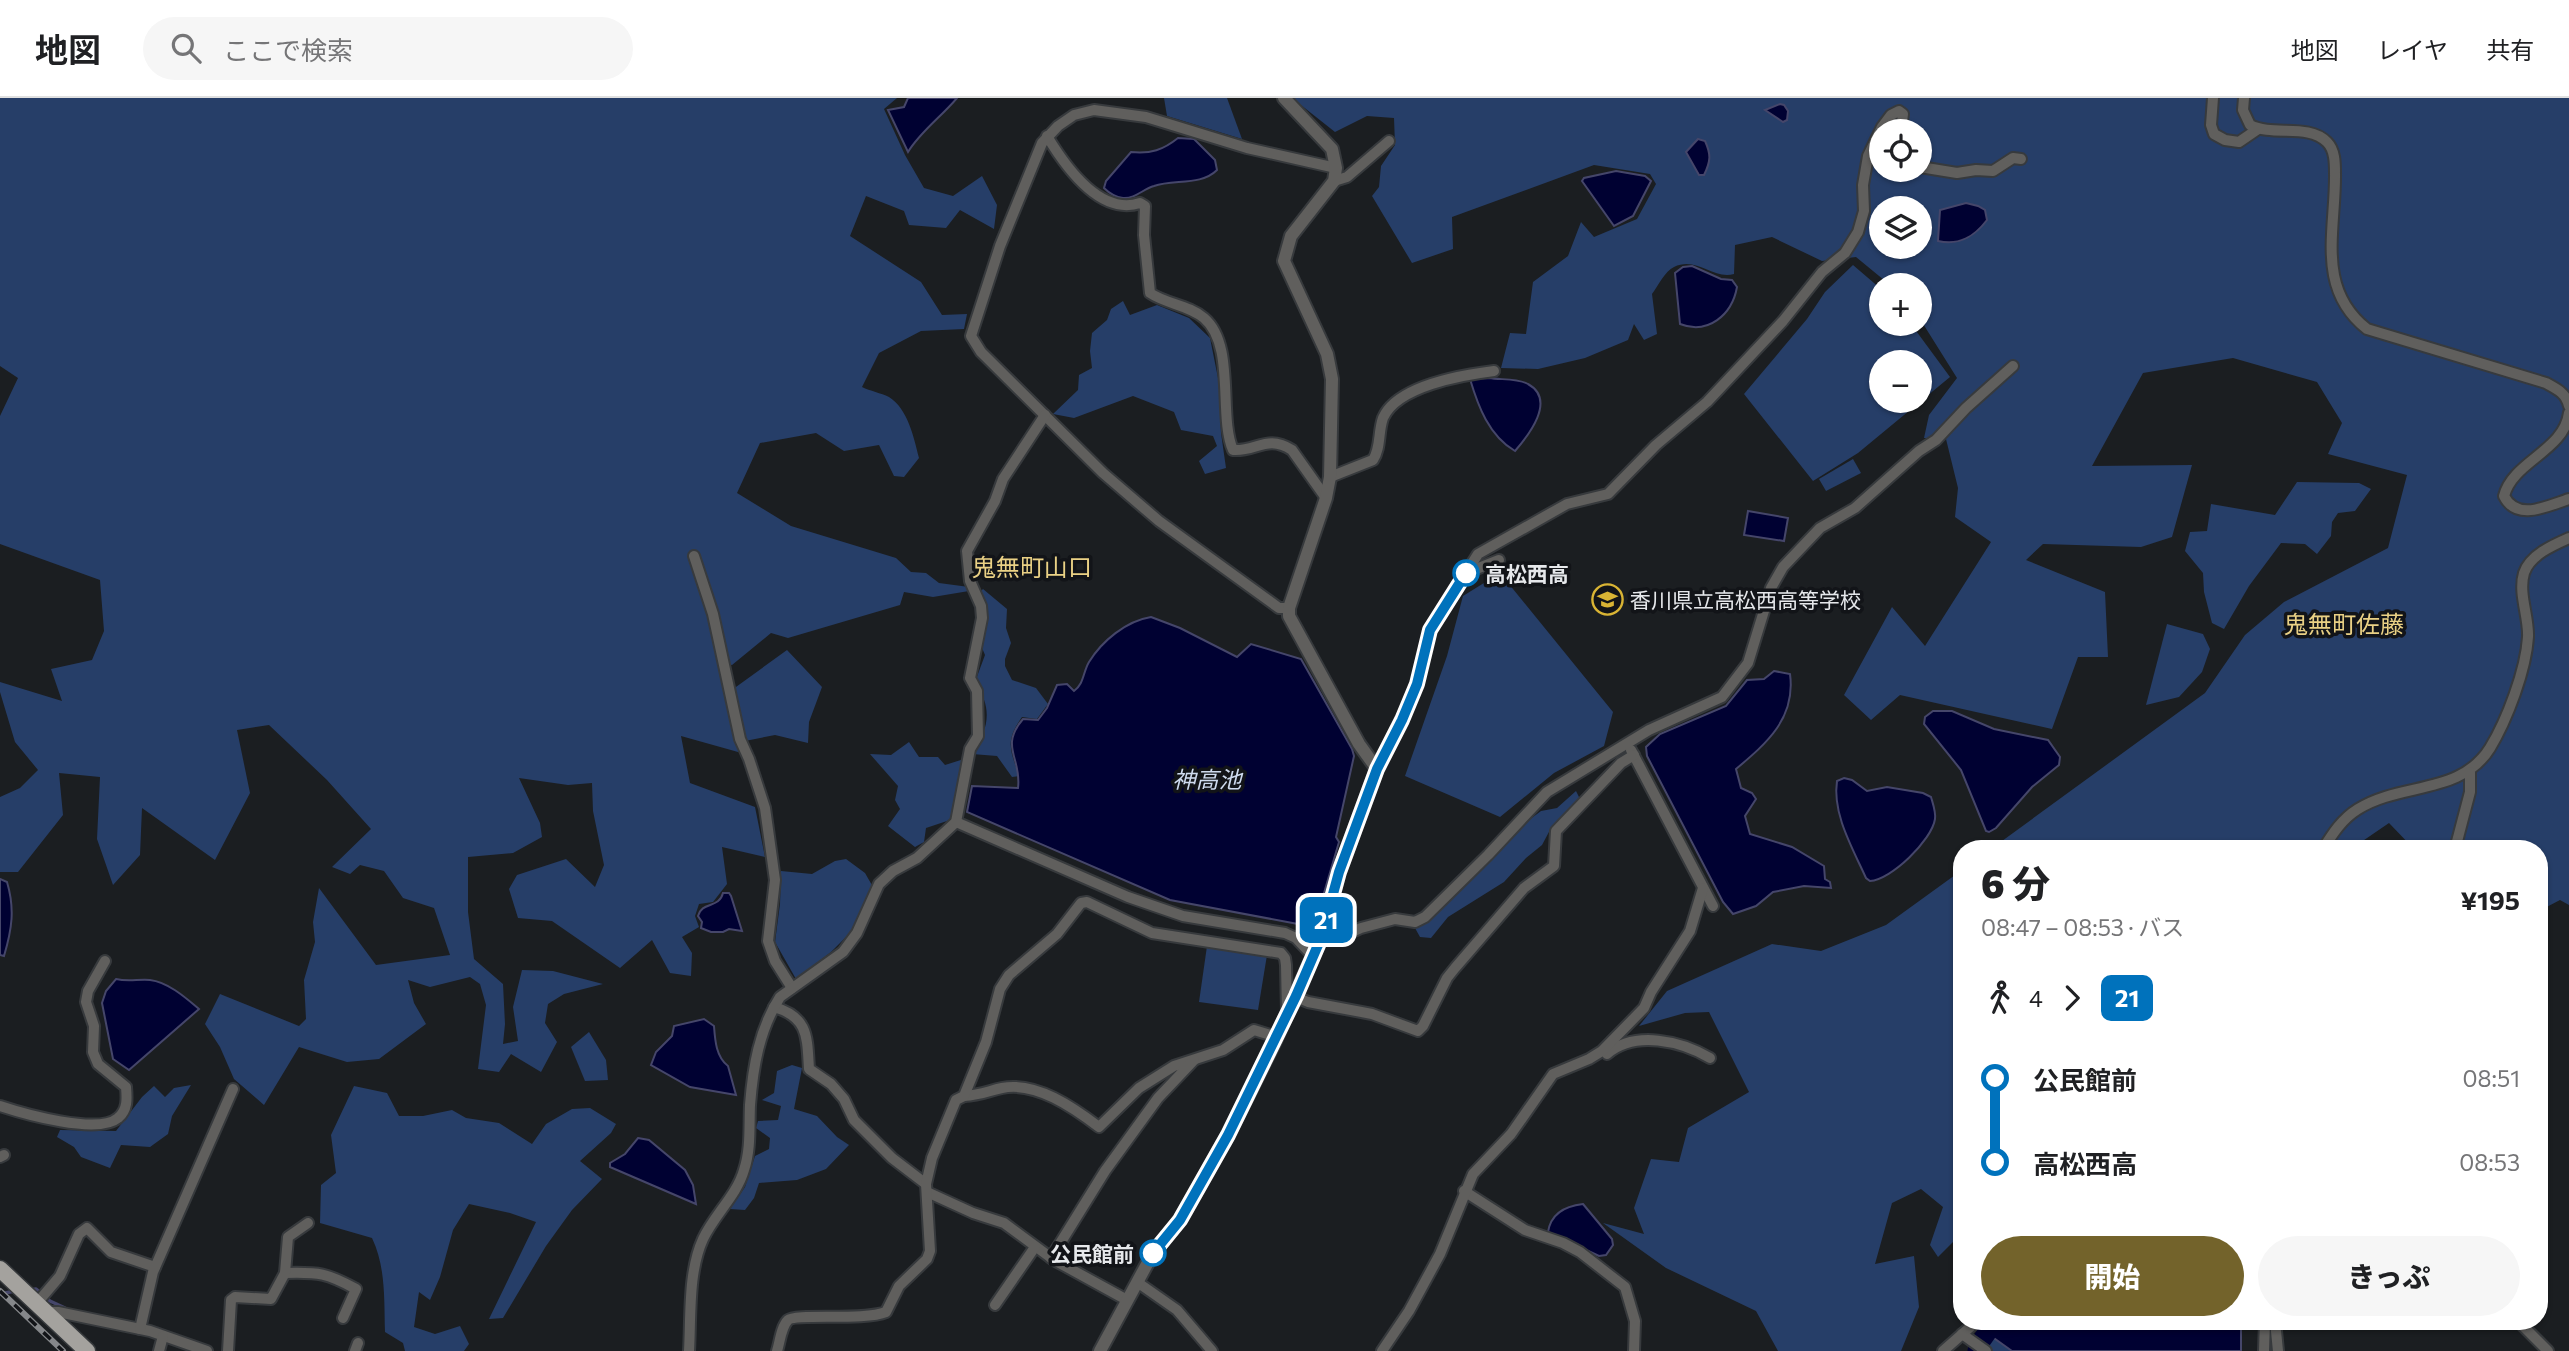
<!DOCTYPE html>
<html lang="ja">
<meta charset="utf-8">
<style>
:root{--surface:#fff;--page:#f6f6f6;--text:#202124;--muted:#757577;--line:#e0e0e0;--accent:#73632b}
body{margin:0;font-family:Commissioner,"Noto Sans JP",sans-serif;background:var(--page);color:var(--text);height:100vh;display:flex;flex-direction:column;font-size:26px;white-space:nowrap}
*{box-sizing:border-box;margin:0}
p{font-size:23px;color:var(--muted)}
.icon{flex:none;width:38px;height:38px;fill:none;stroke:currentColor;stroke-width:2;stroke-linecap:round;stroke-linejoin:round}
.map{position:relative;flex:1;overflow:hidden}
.sheet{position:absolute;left:1953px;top:742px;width:595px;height:490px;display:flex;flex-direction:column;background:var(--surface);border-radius:28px;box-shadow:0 2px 5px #0004}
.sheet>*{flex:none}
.badge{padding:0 14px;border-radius:10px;font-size:24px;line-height:46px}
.buttons{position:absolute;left:1869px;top:21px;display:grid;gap:14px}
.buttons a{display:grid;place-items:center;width:63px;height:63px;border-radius:50%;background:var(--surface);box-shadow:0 2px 5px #0004;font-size:35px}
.map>.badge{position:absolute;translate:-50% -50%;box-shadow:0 0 0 4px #fff}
.legs{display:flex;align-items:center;gap:10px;height:77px;padding:0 28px;font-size:23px}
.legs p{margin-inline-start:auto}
.headline{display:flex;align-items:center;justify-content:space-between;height:119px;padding:0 28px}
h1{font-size:38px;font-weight:800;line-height:52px}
.action{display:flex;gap:14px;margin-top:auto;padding:14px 28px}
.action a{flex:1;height:80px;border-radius:42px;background:var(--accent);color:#fff;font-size:28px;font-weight:800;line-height:80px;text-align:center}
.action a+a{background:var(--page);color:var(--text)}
ul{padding:0 28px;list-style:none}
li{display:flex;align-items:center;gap:24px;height:84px;font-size:26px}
li i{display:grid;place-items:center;width:10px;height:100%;margin:0 9px;background:currentColor}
li i::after{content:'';width:18px;height:18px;margin:-9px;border:5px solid;border-radius:50%;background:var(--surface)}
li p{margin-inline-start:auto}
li:first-child i{background:linear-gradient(#0000 50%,currentColor 0)}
li:last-child i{background:linear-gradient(currentColor 50%,#0000 0)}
header{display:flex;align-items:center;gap:42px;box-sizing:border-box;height:98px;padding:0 35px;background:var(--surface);border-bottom:2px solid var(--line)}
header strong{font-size:33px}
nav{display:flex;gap:38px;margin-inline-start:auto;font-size:24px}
.search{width:490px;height:63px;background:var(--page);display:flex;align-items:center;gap:18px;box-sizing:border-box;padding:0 24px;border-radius:38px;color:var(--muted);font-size:26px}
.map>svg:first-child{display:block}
.green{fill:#263e68;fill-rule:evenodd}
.water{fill:#000132;stroke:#45466a;stroke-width:2}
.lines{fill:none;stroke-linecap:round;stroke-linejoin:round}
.stream{stroke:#45466a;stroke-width:3.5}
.river{stroke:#000132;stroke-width:19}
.minor-casing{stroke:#373a3d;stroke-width:14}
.tertiary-casing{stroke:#373a3d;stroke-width:16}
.primary-casing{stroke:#373a3d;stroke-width:19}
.minor{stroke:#605f5d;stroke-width:10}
.tertiary{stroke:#605f5d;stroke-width:12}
.primary{stroke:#a4a29e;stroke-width:16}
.rail-casing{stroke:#85878a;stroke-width:6}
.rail{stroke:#121418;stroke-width:3.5;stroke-dasharray:10;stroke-linecap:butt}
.line-1-casing{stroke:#fff;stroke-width:16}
.line-1{stroke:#0072bc;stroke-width:10}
.stop-1-dot{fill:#fff;stroke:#0072bc;stroke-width:3.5}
.labels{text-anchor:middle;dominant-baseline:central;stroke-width:7;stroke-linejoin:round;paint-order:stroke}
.stop-label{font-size:21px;font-weight:bold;fill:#e6e8eb;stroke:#121418;text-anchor:start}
.poi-label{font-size:21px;fill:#e6e8eb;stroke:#121418;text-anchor:start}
.water-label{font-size:23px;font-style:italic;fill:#cedaee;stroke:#121418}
.quarter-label{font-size:24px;fill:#ead185;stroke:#121418}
</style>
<header>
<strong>地図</strong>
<div class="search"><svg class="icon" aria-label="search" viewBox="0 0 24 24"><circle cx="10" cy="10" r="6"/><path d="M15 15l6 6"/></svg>ここで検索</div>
<nav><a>地図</a><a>レイヤ</a><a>共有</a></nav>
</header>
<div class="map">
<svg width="2569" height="1253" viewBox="0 0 2569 1253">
<rect width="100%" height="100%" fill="#1b1e21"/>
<g class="green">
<path d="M0,0H897L884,11L905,57L924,90L953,98L982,78L997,107L994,131L960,112L946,130L909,127L904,113L866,98L850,138L921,184L942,217L967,216L964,231L921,233L879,255L862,289C870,293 881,295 889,299C908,311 914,340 919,360L904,379L894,378L879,347L844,353L816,335L760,345L737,395L791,428L896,460L911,474L926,475L939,485L969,489V493L933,499L904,494L900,507L788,540L771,535L732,567L719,565L729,594L787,552L822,589L809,624L808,645L775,637L745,643L738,654L681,638L690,685L755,709L765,759L722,749L727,786L713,804L699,806L695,818L699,829L682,839L692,855L691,878L670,875L652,842L620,870L552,823L518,820L509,791L517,777L566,761L595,789L604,767L593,713L592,685L568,687L519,680L540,725L542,739L513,755L468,759V814L474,861L503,886L505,926L503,946L518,943L513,909L522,872L553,873L603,886L564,896L548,906L545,925L557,944L541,974L511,956L499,974L478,971L486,907L480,886L470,879L430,889L408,882L414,905L426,926L379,961L347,964L299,949L264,1007L234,981L220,949L205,926L220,896L299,928L306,921L304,882L315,844L313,824L319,790L376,867L450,857L434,810L403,800L384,773L360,767L350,776L332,769L371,731L327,682L269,627L237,632L250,695L215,762L142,710L140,757L113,787L97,741L100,679L59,675L63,717L18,774H0V699L20,690L38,672L15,644L0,594V584L62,603L51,571L92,562L104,533L100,482L0,446V318L18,280L0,268Z"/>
<polygon points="1164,0 1227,0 1242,41 1167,18"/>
<path d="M1292,0H2569V807L2560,802L2539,813V751H2414L2389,725L2351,751H1991L2205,595L2245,537L2284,504L2388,450L2407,377L2328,356L2342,325L2317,284L2233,260L2143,275L2092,368L2192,367L2172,439L2141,449L2043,446L2026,462L2105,494L2108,559H2078L2052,631L1900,597L1871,622L1844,597L1892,509L1925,548L1991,444L1955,419L1958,390L1946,341L1924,340L1929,317L1957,280L1920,221V187H1890L1856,159L1822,163L1772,139L1735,147L1734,176C1713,182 1697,158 1674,169C1665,173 1658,188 1652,196L1657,236L1644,242L1634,226L1628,242L1585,260L1538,271L1501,270L1510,235L1526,236L1533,184L1568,158L1581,124L1594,139L1637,121L1656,86L1650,76L1594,67L1452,119L1453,151L1412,165L1372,98L1379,89L1381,68L1395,47L1394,20L1367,18L1335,34ZM1881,33H1920V72H1881ZM1881,110H1920V149H1881Z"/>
<path d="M1853,167L1881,191V226H1911L1950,279L1858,355L1813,383L1744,296L1807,221L1825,194ZM1881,264H1920V303H1881Z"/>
<polygon points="1123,203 1130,217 1157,207 1189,220 1210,240 1219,285 1221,335 1226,370 1205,376 1199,363 1217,348 1213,338 1181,332 1174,314 1133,298 1074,320 1053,316 1078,292 1079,277 1092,270 1090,253 1092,235 1107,222 1111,211"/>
<polygon points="1853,361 1861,375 1826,393 1819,381"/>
<polygon points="2297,384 2359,385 2371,391 2355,413 2338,415 2332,424 2331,438 2317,456 2305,446 2281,445 2249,488 2224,531 2212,525 2204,494 2203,475 2185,453 2190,434 2207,433 2211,406 2275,417"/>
<polygon points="1500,475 1613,614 1604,648 1554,675 1500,719 1405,678 1447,558 1463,498"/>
<path d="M983,491L1007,511L1006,530L1011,545L1005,561V568L1012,582L1036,590L1048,606L1037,621L1022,619C1005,643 1010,651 1019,678L1012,679L997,658L972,656C989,630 993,611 975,584L985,557L980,545L979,495Z"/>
<polygon points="2167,526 2203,536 2210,551 2202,574 2179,599 2146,607"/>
<polygon points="909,644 919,659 938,659 945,667 964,661 953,721 926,730 924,744 915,749 888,728 900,711 895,702 898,688 870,656 891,657"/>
<polygon points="1576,693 1580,701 1550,732 1542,747 1526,760 1504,784 1448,819 1431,840 1420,839 1415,830 1432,818 1525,725 1541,713 1557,710"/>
<polygon points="846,761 865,775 873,789 854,831 831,854 796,881 775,844 780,806 781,773 812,776 835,763"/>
<polygon points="1962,772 1962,1135 1938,1159 1930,1147 1943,1109 1921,1091 1892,1105 1875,1166 1914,1158 1919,1209 1901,1253 1778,1253 1756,1213 1666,1170 1603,1125 1644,1136 1634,1110 1651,1061 1679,1064 1688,1030 1749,994 1709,914 1685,915 1639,928 1667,893 1772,846 1821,853 1886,827"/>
<polygon points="1207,848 1267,857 1258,912 1199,904"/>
<polygon points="589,934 606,962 608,982 585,983 571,949"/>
<polygon points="792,967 802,970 794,1011 817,1018 837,1039 849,1047 826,1071 797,1082 759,1085 754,1100 745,1112 730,1111 745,1089 755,1058 769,1051 770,1040 756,1030 758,1023 778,1022 781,1008 762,1002 774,995 777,973"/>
<polygon points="191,987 172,1018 168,1036 150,1049 121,1047 110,1070 81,1059 74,1049 57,1039 60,1032 116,1033 142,999 154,988 165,999 174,990"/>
<path d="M354,988L387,995L399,1018H423L452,1012L466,1020L499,1025L532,1046L546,1026L572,1011L590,1010L616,1026L611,1035L580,1063L602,1081L572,1112L546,1148L503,1220L489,1221L536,1124L510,1115L469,1106L453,1132L440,1179L430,1202L419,1194L414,1229L435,1236L460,1228L469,1246L464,1253H405L403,1245L385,1234C384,1203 386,1169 372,1140L320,1125L321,1087L336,1075L331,1037Z"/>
<polygon points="1987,1230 2018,1253 1973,1253 1972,1251"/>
</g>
<g class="water">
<path d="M908,0H957C941,19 920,34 908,54L888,12L904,9Z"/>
<polygon points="1780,6 1784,7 1788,13 1787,22 1783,24 1765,12"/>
<path d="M1178,40L1194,41L1215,62L1217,72C1201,88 1174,81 1154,88C1143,91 1135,101 1123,100C1115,99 1110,96 1104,90L1106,83L1131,54C1151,56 1163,52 1178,40Z"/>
<path d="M1698,41L1705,43C1711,56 1711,63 1704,77H1699L1686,54Z"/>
<polygon points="1616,73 1645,78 1651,83 1633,118 1614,128 1582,83 1584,80"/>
<path d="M1966,105L1978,108L1985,112L1987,122C1974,139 1959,148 1938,143L1940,112Z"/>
<path d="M1692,168L1721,181L1732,182L1737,189C1732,217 1708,237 1680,226L1675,175L1683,169Z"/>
<path d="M1489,280C1500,282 1518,280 1528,286C1557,302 1528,338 1515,353C1489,338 1478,308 1470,281Z"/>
<polygon points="1748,413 1788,420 1784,443 1744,437"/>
<path d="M1151,519L1180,530L1237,559L1251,546L1301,561L1352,651L1354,658L1336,739L1339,744L1314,829L1170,802L967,714L972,688L1018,690C1022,660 999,649 1023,621L1038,622L1047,610L1057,587L1067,586L1074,593C1084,586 1083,574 1089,564C1102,543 1126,523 1151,519Z"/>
<path d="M1774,573L1790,576C1796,620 1767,645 1736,671L1741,690L1752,695L1756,701L1745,718L1750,736L1792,749L1824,768L1825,781L1830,784L1831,790L1804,788L1773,794L1756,808L1733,816L1723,804L1647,658L1646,649L1660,636L1726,608L1747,582L1764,581Z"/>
<polygon points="1933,613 1952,613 1994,631 2048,642 2060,659 2059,667 2032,689 1996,730 1989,734 1986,733 1961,672 1924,626 1925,619"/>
<path d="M1844,680L1852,682L1867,693L1887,689L1923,695L1931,699C1933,706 1936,714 1935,721C1932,742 1891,782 1870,783L1866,780C1853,751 1832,716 1837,683Z"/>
<path d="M0,781L7,784C15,811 12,831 4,858L0,857Z"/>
<path d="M723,795H729L731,798L742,833L729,831L723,834H711L701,830L702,824L698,818C702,803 719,811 723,795Z"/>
<path d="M116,881C128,884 138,881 150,882C168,884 186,900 199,911L129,972L113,961L102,905L106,893Z"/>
<path d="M704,921L714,928C715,942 716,959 728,968L736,997L690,989L651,967L656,954L672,938L674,928Z"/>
<polygon points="638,1040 649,1042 685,1072 693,1087 696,1106 610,1069 610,1065 625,1056"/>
<path d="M1583,1106L1612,1141L1613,1147L1606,1157L1599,1158L1548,1134C1551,1115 1565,1108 1583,1106Z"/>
<polygon points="1995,1223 2239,1223 2241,1232 2241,1253 2012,1253 1991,1238 1987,1230"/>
</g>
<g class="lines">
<g class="stream">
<polyline points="30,1192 36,1191 50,1203 65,1210"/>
<polyline points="0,1196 15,1193"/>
</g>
<polyline class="river" points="1977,1253 1979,1246 1991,1229 2012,1230"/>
<defs>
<g id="minor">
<polyline points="2213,0 2211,27 2214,36 2225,42 2239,44 2258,31"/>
<path d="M2244,0L2243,12L2250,27C2273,39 2308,25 2327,44C2335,52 2335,65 2335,75C2336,132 2315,190 2367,231L2546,285C2557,291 2566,295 2569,308"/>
<path d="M1047,38C1065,68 1100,118 1140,105L1145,108L1144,137L1150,195C1166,206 1189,207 1204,220C1236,247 1218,318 1233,352C1256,354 1267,336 1292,352L1326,400"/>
<polyline points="1920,69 1957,75 1976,72 1993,73 2013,60 2021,61"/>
<polyline points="1334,83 1347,79 1389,43"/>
<path d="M2569,315C2564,353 2513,363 2504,398C2517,424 2547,408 2569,401"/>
<path d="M1330,379L1373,362C1381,350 1378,334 1383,320C1397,288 1462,277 1494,273"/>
<polyline points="694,458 713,516 740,641 749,661 765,710 775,782 768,843 775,863 792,890"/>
<polyline points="1466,475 1499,462"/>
<polyline points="1289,510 1279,510 1159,423 1103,375 981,254 971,238 1000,148 1042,45 1058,28 1074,17 1094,12 1146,19 1247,50 1336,70"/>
<polyline points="1631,652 1713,808"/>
<polyline points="1377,671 1402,622 1417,586 1430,532 1478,456 1567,406 1608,396 1656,347 1707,304 1783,223 1822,174 1845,155 1858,134 1864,113 1863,87 1868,58 1882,29 1891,17 1899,13 1903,16 1901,33"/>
<polyline points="956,724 1128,799 1183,818 1285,835 1296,840 1313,858"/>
<path d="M2323,751C2333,735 2342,721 2358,711C2401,684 2461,697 2490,650C2507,622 2526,572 2528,539C2529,519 2518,495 2524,475C2530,457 2553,447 2569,440"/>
<polyline points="2455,751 2470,694 2470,674"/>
<polyline points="1321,840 1339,840 1361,830 1395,821 1415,824 1425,819 1488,757 1547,694 1649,632 1722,599 1748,565 1771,490 1783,469 1820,430 1855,410 1919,353 1936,342 1966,310 2013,268"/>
<polyline points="1296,899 1308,904 1372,916 1418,933 1423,928 1447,880 1455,870 1524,790 1554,768 1556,733 1621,665 1634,657"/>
<path d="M774,909C809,919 807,940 809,971L831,986L844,1001L854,1022L892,1060L926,1086"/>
<path d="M1607,956C1635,932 1681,943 1710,960"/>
<path d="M964,998C981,997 988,993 1002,990C1036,983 1074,1010 1099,1029L1139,990L1174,968L1223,952L1254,932L1277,939"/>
<path d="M0,1008C24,1016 98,1037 118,1020C128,1012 127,1000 126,989L98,966L93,954L94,928L86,904L88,893L105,863"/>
<polyline points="0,1059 4,1057"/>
<polyline points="1464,1093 1525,1132 1563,1145 1580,1154 1625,1189 1635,1223 1634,1253"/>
<polyline points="927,1094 973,1115 1004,1125 1054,1162 1127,1202"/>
<polyline points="1051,1160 1105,1073 1158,1000 1194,962"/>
<path d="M285,1175C319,1174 327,1175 356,1191L343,1220"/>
<polyline points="1137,1184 1177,1212 1212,1253"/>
<polyline points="37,1205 60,1178 79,1136 87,1130 111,1154 155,1169"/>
<polyline points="995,1207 1035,1149"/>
<polyline points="47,1214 58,1214 150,1233 207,1253"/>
<polyline points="2275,1223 2278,1253"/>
<polyline points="2518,1223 2548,1253"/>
<polyline points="140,1231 153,1174 233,991"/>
<polyline points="1962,1236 1986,1253"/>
<polyline points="159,1253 163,1238"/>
<polyline points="228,1253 231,1202 235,1199 271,1201 285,1175 288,1139 308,1125"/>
<polyline points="355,1253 358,1245"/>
<path d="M689,1253C691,1218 688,1174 703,1141C714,1117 737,1097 744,1072C751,1051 749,1029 750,1007C753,969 759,932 780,899L843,854L857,835L879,786L893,773L917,760L956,724L970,651L978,638L977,593L970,580L982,520L981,508L970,483L967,453L995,403L1003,381L1045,317"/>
<path d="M777,1253C780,1244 781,1229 788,1222C796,1215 864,1223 886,1214L899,1188L927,1161L930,1153L926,1086L932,1060L956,1002L964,998L986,944L1000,891L1009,877L1057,836L1081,805L1087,804L1152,835L1281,855L1285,860L1286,867L1287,914"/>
<polyline points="1382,1253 1409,1213 1440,1156 1473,1076 1511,1036 1553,976 1589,961 1602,953 1644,910 1651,894 1690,833 1703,790"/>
<polyline points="1943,1253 1977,1223"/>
<polyline points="2264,1253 2265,1223"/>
</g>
<polyline id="tertiary" points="1100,1253 1153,1155 1180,1122 1228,1037 1274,945 1321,840 1339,774 1377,671 1359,646 1289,518 1289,510 1326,400 1330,379 1332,281 1327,256 1284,163 1291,138 1334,83 1336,70 1332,51 1284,0"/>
<polyline id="primary" points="0,1171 87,1253"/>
</defs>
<use href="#minor" class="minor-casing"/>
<use href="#tertiary" class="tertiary-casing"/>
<use href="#primary" class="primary-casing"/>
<use href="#minor" class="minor"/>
<use href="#tertiary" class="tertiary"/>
<use href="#primary" class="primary"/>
<defs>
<polyline id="rail" points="0,1193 63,1253"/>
</defs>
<use href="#rail" class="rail-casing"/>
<use href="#rail" class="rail"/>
</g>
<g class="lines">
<defs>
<polyline id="line-1" points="1153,1155 1180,1122 1228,1037 1296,898 1321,840 1339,774 1377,671 1402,622 1417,586 1430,532 1466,475"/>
</defs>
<use href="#line-1" class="line-1-casing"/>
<use href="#line-1" class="line-1"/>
</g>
<defs>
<symbol id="school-ring" viewBox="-11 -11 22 22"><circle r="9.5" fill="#121418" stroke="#d9b434" stroke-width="1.5"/><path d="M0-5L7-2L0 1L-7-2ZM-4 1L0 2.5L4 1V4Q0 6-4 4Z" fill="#d9b434"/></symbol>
</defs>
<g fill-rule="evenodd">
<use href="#school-ring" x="1590" y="484" width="35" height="35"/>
</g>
<g class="stop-1-dot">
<circle cx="1466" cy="475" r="12"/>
<circle cx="1153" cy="1155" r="12"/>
</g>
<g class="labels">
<g class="stop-label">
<text x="1485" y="475">高松西高</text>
<text x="1134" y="1155" text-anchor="end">公民館前</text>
</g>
<g class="poi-label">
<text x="1630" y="501">香川県立高松西高等学校</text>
</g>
<g class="water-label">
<text x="1207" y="681">神高池</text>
</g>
<g class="quarter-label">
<text x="1032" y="468">鬼無町山口</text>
<text x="2344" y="525">鬼無町佐藤</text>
</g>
</g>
</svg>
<div class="buttons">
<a><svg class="icon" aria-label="locate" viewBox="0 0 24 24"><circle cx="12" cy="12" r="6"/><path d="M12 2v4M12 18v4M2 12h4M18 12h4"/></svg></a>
<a><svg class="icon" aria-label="layers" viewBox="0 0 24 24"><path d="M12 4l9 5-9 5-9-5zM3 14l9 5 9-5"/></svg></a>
<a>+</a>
<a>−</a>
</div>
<b class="badge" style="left:1326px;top:822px;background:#0072bc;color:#fff">21</b>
<section class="sheet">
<div class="headline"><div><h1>6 分</h1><p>08:47 – 08:53 · バス</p></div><b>¥195</b></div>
<div class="legs"><svg class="icon" aria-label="walk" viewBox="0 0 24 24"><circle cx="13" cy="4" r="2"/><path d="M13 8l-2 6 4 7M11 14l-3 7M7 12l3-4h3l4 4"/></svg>4<svg class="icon" aria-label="forward" viewBox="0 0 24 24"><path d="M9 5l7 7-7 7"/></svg><b class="badge" style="background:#0072bc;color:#fff">21</b></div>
<ul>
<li><i style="color:#0072bc"></i><b>公民館前</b><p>08:51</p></li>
<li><i style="color:#0072bc"></i><b>高松西高</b><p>08:53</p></li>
</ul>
<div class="action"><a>開始</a><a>きっぷ</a></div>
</section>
</div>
